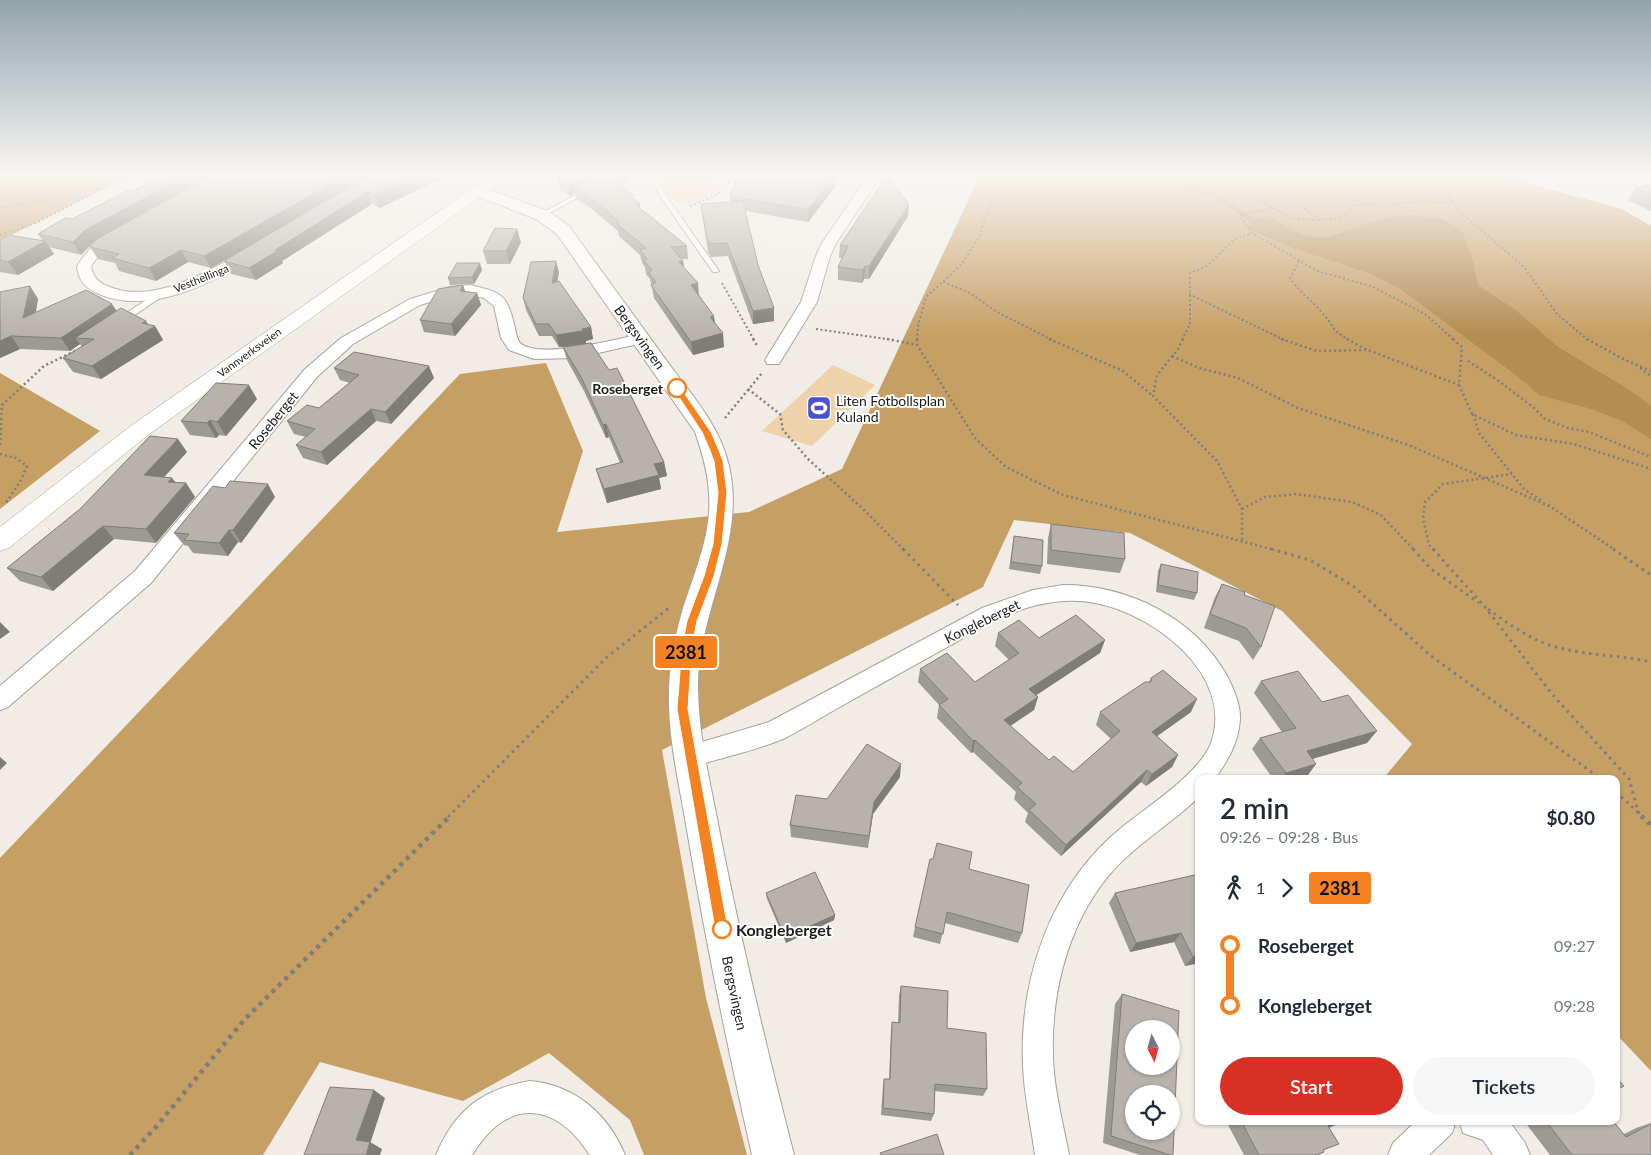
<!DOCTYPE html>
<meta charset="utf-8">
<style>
:root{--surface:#fff;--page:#f6f6f7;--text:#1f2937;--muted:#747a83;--accent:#d93025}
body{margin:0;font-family:Lato,sans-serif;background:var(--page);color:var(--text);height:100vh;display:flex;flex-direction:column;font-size:19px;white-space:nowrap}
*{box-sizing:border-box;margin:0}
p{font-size:16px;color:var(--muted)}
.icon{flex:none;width:28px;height:28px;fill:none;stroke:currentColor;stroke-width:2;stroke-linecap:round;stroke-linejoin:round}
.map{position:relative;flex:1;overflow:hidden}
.details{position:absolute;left:1195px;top:775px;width:425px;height:350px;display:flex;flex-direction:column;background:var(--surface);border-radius:10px;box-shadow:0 1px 4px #0004}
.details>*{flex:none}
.badge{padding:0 10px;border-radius:4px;font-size:18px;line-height:32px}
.needle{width:32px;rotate:174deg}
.controls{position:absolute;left:1125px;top:1020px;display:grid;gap:10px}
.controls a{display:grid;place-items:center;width:55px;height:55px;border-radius:50%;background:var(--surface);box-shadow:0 1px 4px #0004;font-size:25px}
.map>.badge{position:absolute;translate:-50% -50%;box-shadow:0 0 0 2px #fff}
.legs{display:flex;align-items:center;gap:8px;height:55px;padding:0 25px;font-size:16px}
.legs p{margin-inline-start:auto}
.headline{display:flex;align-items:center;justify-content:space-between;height:85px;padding:0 25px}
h1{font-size:28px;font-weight:600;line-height:38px}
.cta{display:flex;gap:10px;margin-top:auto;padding:10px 25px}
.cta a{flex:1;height:58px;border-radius:30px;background:var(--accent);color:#fff;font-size:20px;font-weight:600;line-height:58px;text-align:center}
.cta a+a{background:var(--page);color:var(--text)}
ul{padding:0 25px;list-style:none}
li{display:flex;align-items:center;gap:18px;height:60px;font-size:19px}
li i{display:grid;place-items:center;width:8px;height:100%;margin:0 6px;background:currentColor}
li i::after{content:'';width:12px;height:12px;margin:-6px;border:4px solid;border-radius:50%;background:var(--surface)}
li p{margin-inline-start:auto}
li:first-child i{background:linear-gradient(#0000 50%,currentColor 0)}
li:last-child i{background:linear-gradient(currentColor 50%,#0000 0)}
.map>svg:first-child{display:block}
.green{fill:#edd2ab}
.forest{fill:#c69f65}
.water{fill:#b38d53}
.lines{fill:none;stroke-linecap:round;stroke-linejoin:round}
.stream{stroke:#b38d53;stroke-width:5}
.service-casing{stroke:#a6a19a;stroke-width:2}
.minor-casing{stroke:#a6a19a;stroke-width:2}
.tertiary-casing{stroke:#a6a19a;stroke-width:2}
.secondary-casing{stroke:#a6a19a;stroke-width:1}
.path-far3{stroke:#807d78;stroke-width:2;stroke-dasharray:2 2.5;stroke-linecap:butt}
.path-far2{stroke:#807d78;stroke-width:2.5;stroke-dasharray:2 3;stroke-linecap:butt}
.path-far1{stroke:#807d78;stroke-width:3;stroke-dasharray:2.5 4.5;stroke-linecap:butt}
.path{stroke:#807d78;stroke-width:4.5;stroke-dasharray:4 5;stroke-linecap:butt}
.service{fill:#fff;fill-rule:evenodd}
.minor{fill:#fff;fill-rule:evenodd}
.tertiary{fill:#fff;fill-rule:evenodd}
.secondary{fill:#fff;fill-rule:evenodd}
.wall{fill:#9d9994;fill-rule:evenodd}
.shaded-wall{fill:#807d78}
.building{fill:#b7b2ac;stroke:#807d78;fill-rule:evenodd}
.line-1{fill:#f58220;stroke:#fff}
.stop-1-dot{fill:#fff;stroke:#f58220;stroke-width:2.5}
.labels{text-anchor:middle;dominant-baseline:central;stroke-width:4;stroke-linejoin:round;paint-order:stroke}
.far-street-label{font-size:11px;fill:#1d1c19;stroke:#fff}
.street-label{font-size:14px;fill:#1d1c19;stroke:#fff}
.stop-label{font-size:14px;font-weight:bold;fill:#1d1c19;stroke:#fff;text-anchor:end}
.poi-label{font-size:14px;fill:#1d1c19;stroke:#fff;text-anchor:start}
.near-stop-label{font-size:16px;font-weight:bold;fill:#1d1c19;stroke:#fff;text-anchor:start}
</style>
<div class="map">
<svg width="1651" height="1155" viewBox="0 0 1651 1155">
<rect width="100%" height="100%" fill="#f1ece5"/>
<g class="green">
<path d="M712,176L709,180L720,185L719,191C707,198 686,210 672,200C668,197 664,188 661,183L664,178Z"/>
<polygon points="833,365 875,385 812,446 762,431"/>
</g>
<g class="forest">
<polygon points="0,173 130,173 122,179 0,241"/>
<polygon points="981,173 1509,173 1534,185 1622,209 1651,226 1651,1071 1616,1034 1616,779 1383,779 1412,744 1282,611 1130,533 1014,520 983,587 662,750 706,998 747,1155 644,1155 630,1120 549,1053 463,1101 320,1062 263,1155 0,1155 0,858 460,374 546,363 583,451 557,532 749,512 842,469"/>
<polygon points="0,373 100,431 0,509"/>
</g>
<polygon class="water" points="1414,215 1442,219 1462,230 1473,261 1478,285 1517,311 1558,347 1628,389 1651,406 1651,439 1622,421 1588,408 1539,395 1517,376 1402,290 1371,274 1290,247 1248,229 1250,218 1267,216 1303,235 1325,238 1391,216"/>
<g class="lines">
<polyline class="stream" points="1151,173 1214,195 1250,218"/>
<defs>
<g id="service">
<polygon points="630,173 642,173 657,178 666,196 719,271 717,272 713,272 660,196 653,180 638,176 616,179 613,177"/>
<polygon points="585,190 590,191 544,216 539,215"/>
<polygon points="160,291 167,293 123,323 117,323 117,319"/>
</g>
<g id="minor">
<polygon points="870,173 883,173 836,243 830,256 817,302 779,364 767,364 765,360 801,302 816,256 822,243"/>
<path d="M117,232L122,233L124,236L122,239L99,255L91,266C93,278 99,283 110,287C146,302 192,280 223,263C234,258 246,247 258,250L260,253L258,256C214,282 151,316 99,294C86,289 78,280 77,266C86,252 100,236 117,232Z"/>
<path d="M470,285C504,293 507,295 515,328C516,333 517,339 520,343C539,360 617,339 641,334L647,336L649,339L647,342L576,358L534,359L509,350L501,338L494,306L484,298L470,295L451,296L420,305L353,344L317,377L151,583L8,707L0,710V686L135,571L305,369L341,338L410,299L450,287Z"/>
<path d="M1063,585C1128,585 1193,617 1226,674C1233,687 1241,705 1240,720C1238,744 1228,760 1215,779H1199V797C1171,824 1136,844 1110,874C1065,927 1048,1004 1054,1073C1057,1101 1064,1128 1069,1155H1035C1031,1125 1024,1096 1023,1065C1019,977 1052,884 1121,828C1147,807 1199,774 1211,743C1235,675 1154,614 1095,603C1075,599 1053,601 1033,606C1004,614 977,630 951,645C913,666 875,687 838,708C820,718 802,730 783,739C754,751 721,758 691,767L682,764L679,756L682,748L769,722L982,608L1033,590Z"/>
<path d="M530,1081C575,1085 608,1114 625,1155H590C554,1100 507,1098 472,1155H436C455,1110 482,1089 530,1081Z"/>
<polygon points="1416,1121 1456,1121 1452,1133 1429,1155 1388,1155 1393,1143"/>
<polygon points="1459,1121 1509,1121 1525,1143 1530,1155 1493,1155 1483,1140 1463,1133"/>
</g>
<path id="tertiary" d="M478,186L548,211L569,226C601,271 634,315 666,360C690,393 720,425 729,466C747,544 696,614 698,691C699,741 712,790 721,839C742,945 767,1050 794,1155H752C728,1049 706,943 688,836C681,793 670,749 669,705C668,671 674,640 683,608C695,571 712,533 709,494C708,472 702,452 695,432L557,234L536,219L472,194L470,191L472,188Z"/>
<polygon id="secondary" points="494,173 513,173 148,435 9,548 0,551 0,527 132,425"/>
</defs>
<use href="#service" class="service-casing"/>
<use href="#minor" class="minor-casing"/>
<use href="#tertiary" class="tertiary-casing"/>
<use href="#secondary" class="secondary-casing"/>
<g class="path-far3">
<polyline points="1211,173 1291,218 1320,220 1338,218 1345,215 1352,206 1357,205 1428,202 1454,203"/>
<polyline points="1263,173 1274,185 1320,220"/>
<polyline points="1401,173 1453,202"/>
<polyline points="1453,173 1446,186 1451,199 1458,210 1524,267 1557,314 1588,340"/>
<polyline points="1357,205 1354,199 1361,185 1364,173"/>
<polyline points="690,206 717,195 737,173"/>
<polyline points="0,208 102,189 135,173"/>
<polyline points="1273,208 1240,215 1252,233 1317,271 1371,286 1425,314 1454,340"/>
<polyline points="0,235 36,223 97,192"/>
<path d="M1299,261L1290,278C1300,293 1314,302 1325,316C1336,330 1332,330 1349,340"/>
<polyline points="943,282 970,293 997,312 1052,340"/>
<polyline points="722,283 754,340"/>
<polyline points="1189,294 1284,340"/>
<polyline points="816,329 894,340"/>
<polyline points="917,340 918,326 926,297 961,265 979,238 992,196 1012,173"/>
<polyline points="1182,340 1190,324 1190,273 1207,266 1235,239 1252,233"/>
</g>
<g class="path-far2">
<polyline points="753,339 758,347"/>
<polyline points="887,339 917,345"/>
<polyline points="917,339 917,345 975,438 1006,467 1063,495 1275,550"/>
<polyline points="1049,339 1123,371 1153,396"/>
<polyline points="1183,339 1178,349 1157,375 1153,396 1217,461 1242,509 1242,541"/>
<polyline points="1281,339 1317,351 1368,350 1459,385"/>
<polyline points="1347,339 1367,350"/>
<polyline points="1453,339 1462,347 1459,385 1472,414 1516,435 1574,444 1651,469"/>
<polyline points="1587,339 1623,359 1651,371"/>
<polyline points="1172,356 1199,368 1238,378 1298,408 1411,446 1549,506"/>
<polyline points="1468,361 1496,379 1533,407 1545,419 1568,428 1589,432 1651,457"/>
<polyline points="1640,368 1651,376"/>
<polyline points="748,389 780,414 783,430 808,459 862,508 904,550"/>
<polyline points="1473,414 1479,433 1524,489 1542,501"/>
<polyline points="725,418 762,373"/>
<polyline points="0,445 2,405 44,366 75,351"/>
<polyline points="0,454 16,458 27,466 20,482 5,504"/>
<polyline points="1548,505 1615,550"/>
<polyline points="1242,509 1265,497 1296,494 1352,502 1381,515 1414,550"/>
<polyline points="1434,550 1429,545 1423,518 1425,502 1443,484 1512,474"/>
</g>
<g class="path-far1">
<polyline points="903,549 958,605"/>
<polyline points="1271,549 1310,560 1353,586 1431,656 1601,779"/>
<polyline points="1413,549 1431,569 1479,603"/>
<polyline points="1433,549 1485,607 1552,694 1629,779 1639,814"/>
<polyline points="1613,549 1651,575"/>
<path d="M1488,609C1506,622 1524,635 1544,643C1578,656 1616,654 1651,662"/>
<polyline points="1616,792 1643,817"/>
<polyline points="448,817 607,657 669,608"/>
</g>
<g class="path">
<polyline points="1641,816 1651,825"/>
<polyline points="130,1155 156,1127 244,1020 450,816"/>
</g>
<use href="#service" class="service"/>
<use href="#minor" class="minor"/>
<use href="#tertiary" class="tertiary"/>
<use href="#secondary" class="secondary"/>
</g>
<g class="wall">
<path d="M169,173H452L380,208L372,204L282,261L283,263L256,280L231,274L224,261L277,230L211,268L188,262L156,281L119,271L115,263L98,259L90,247L95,241L81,255L49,247L54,254L18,275L0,272V240H42L38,234L72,219ZM367,179L339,194L360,182Z"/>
<polygon points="561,173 627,173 628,181 621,186 634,199 640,204 640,209 687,246 688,259 682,259 683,261 684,268 715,323 724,347 693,355 654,298 650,279 646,274 645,267 642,263 640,255 619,236 618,231 588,206 577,200 575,192 570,196 560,190 558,181"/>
<polygon points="835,179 835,187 808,222 745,211 758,265 774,321 753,324 728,256 711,257 708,252 701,204 730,202 730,196"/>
<polygon points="1651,184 1651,211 1628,200 1635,188"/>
<polygon points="909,204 908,216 869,279 864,279 862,283 838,280 838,267 842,258 839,258 840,245"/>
<polygon points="521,242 510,264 487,264 483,251"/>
<polygon points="482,270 474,284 450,285 448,278"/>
<polygon points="559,272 557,282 591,327 593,339 586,341 586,343 664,462 667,476 659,478 661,489 607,503 600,482 596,469 620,463 609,437 606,438 584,391 567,360 563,347 571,346 559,347 552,336 539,336 526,310 523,298"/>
<polygon points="463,285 465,292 477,293 481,305 455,336 424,332 420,320"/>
<polygon points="30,286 38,299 36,313 117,311 148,325 155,326 163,340 101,379 73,372 63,358 82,347 80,344 70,351 20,349 0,358 0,292"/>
<polygon points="334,368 434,378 391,424 376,421 327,465 303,458 296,445 306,437 294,434 287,421 319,408 350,383 340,380"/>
<polygon points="257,399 226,436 219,435 216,438 190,435 181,421"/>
<polygon points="187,452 164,477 172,478 175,482 186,483 195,497 156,543 114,539 53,591 20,581 7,568"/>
<polygon points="275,497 241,543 238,542 228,556 193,553 188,546 184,545 174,533"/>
<polygon points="1051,524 1125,559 1120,573 1047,564 1048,538"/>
<polygon points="1014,536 1042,566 1040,574 1009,569"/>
<polygon points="1161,564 1197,593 1194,600 1156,592 1158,571"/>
<polygon points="1222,584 1244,595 1261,647 1253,660 1239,641 1204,628 1215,597"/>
<polygon points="998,633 1039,638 1105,640 1100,653 1036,695 1038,697 1034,710 1010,726 1049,760 1073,772 1111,739 1096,725 1100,712 1149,682 1151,678 1191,712 1157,736 1178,755 1172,767 1146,786 1141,782 1061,856 1025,822 1028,813 1014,799 1016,792 973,752 971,753 937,718 939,705 918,682 920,669 975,682 1009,660 995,646"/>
<polygon points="1261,681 1322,702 1367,743 1312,759 1308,775 1296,779 1273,779 1252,749 1260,738 1282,732 1254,693"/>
<polygon points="900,777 873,814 868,848 791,837 790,825 827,799"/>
<polygon points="969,869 1022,933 1018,943 945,923 940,944 913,937 915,927"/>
<polygon points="1199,874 1199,963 1185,966 1174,942 1130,952 1109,903 1115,893"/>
<polygon points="766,893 835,915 834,920 786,943 767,899"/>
<polygon points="901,986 947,1028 987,1089 983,1096 934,1091 934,1114 931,1121 881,1115 883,1086 884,1079 889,1079 891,1030 892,1022 898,1023 899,995"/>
<polygon points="1122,994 1173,1155 1140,1155 1103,1143 1115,1004"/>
<polygon points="1226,1121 1345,1121 1329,1128 1323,1152 1318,1155 1244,1155"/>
<polygon points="1524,1121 1613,1121 1624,1134 1636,1128 1651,1123 1651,1155 1550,1155"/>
</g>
<g class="shaded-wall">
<polygon points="192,173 220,173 93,242 81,255 73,242 85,230"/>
<polygon points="350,173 383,173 360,182 211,268 204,256"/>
<polygon points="423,173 452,173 380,208 375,195"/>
<polygon points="592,173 627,173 628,181 614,191 574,187 575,192 570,196 568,187"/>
<polygon points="830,173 840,173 835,179 835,187 808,222 808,210"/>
<polygon points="367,192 372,204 282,261 283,263 256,280 249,268 275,250"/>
<polygon points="909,204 908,216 869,279 869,266"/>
<polygon points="517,229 521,242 510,264 506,251"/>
<polygon points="45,241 54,254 18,275 8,262"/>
<polygon points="181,250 188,262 156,281 149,268"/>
<polygon points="556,261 559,272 555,295 552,283"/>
<polygon points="683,261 685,274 679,262"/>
<polygon points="480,263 482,270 474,284 472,277"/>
<polygon points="865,266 864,279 862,283 863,270"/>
<polygon points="698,283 699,297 691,285"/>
<polygon points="463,285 467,297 460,291"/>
<polygon points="30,286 38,299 32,331 23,318"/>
<polygon points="477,293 481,305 455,336 451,324"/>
<polygon points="112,304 120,316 75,338 80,344 70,351 61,338"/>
<polygon points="774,308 774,321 753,324 753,311"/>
<polygon points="714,316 716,329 710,317"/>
<polygon points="146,321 151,329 155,326 163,340 101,379 92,366"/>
<polygon points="591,327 593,339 586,341 586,344 559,347 556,335"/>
<polygon points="723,333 724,347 693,355 691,342"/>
<polygon points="11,336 20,349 0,358 0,341"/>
<polygon points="429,366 434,378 391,424 385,412"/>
<polygon points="249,385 257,399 226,436 217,422"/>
<polygon points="371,409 376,421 327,465 321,452"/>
<polygon points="210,420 219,435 216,438 207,423"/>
<polygon points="606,424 609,437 606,438 603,425"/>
<polygon points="178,439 187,452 154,488 144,475"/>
<polygon points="664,462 667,476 659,478 661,489 607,503 604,489 654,464"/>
<polygon points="172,478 180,489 186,483 195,497 156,543 146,529 168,482"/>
<polygon points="268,484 275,497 241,543 233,530"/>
<polygon points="103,526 114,539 53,591 41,577"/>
<polygon points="229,530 238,542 228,556 219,543"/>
<polygon points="0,622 10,632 0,639"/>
<polygon points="1105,640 1100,653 1026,702 1029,689"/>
<polygon points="1038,697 1034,710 1001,732 1004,720"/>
<polygon points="1197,699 1191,712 1146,744 1152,732"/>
<polygon points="1377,731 1367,743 1298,763 1307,751"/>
<polygon points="975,740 973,752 971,753 973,741"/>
<polygon points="1178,755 1172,767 1146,786 1152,774"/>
<polygon points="0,757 7,763 0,770"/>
<polygon points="901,764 900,777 873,814 868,848 874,802"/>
<polygon points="1316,764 1308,775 1296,779 1282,779 1286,773"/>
<polygon points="1147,770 1141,782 1061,856 1066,845"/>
<polygon points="835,915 834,920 786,943 785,937"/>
<polygon points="1181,933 1174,942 1130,952 1136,943"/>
<polygon points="1199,955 1199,963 1185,966 1193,957"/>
<polygon points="374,1090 385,1098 369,1147 356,1140"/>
<polygon points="1339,1121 1345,1121 1315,1133 1328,1126"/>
<polygon points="370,1142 382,1149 380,1155 366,1155"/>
</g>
<g class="building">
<polygon points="169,173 192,173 85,230 73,242 38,234 65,218 72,219 129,190 133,191"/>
<polygon points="216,173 350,173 204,256 181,250 149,268 112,258 119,254 90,247 97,239"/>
<polygon points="378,173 423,173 375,195 367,192 275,250 277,251 249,268 224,261 327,200"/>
<polygon points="561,173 592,173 568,187 558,181"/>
<polygon points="606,173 620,173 612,178 633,195 630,196 640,204 636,205 687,246 671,247 683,261 679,262 698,283 691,285 714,316 710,317 723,333 691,342 651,285 656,282 649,273 652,270 644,261 647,259 640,250 646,248 616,223 620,222 585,193 574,187"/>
<polygon points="738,173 830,173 835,175 808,210 730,196"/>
<polygon points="887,176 909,204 869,266 865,266 863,270 838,267 848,246 840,245"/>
<polygon points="1651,184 1651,195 1635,188"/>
<polygon points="743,201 758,265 774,308 753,311 727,243 710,244 707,240 701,204"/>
<polygon points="495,228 517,229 506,251 483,251"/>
<polygon points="8,235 45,241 8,262 0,260 0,240"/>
<polygon points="556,261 552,283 559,281 591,327 582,329 583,331 556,335 549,324 536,324 523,298 531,262"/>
<polygon points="457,263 480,263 472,277 448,278"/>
<polygon points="463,285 460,291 477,293 451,324 420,320 438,289"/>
<polygon points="30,286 23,318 86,290 112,304 61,338 11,336 0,341 0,292"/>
<polygon points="121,308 146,321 142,323 155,326 92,366 63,358 94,339 75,338"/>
<polygon points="591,343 609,370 617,368 664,462 654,464 659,475 604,489 596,469 623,462 606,424 603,425 581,377 563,347"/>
<polygon points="354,352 429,366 385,412 371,409 321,452 296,445 315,429 287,421 307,405 319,408 359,375 334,368"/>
<polygon points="216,383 249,385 217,422 210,420 207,423 181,421"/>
<polygon points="150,436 178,439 144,475 172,478 168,482 186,483 146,529 103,526 41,577 7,568 80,509"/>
<polygon points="230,481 268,484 233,530 229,530 219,543 184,540 189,534 174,533 213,486 225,488"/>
<polygon points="1051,524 1124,533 1125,559 1051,550"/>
<polygon points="1014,536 1043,540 1042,566 1011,562"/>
<polygon points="1161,564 1198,572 1197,593 1158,585"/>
<polygon points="1222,584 1245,592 1244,595 1275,606 1261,647 1246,628 1210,614"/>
<polygon points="1076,615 1105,640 1029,689 1038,697 1004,720 1049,760 1054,756 1073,772 1120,731 1100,712 1145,682 1151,682 1151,678 1163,670 1197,699 1152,732 1178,755 1152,774 1147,770 1066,845 1029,810 1036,804 1017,787 1022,783 975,740 973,741 939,705 948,699 920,669 947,653 975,682 1019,653 998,633 1019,620 1039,638"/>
<polygon points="1298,671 1322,702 1348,695 1377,731 1307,751 1316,764 1286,773 1260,738 1296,728 1261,681"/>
<polygon points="867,744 901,764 874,802 869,836 790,825 796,795 827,799"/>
<polygon points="937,843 972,852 969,869 1029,885 1022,933 947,912 943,934 915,927 930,859 933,859"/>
<polygon points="815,872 835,915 785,937 766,893"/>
<polygon points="1199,874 1199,955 1193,957 1181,933 1136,943 1115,893"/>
<polygon points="901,986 948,991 947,1028 986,1033 987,1089 935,1084 934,1114 883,1108 884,1079 890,1079 892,1022 900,1023"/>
<path d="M1122,994L1179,1011L1173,1155H1170L1111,1136ZM1134,1029H1171V1066H1134ZM1134,1094H1171V1131H1134Z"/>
<polygon points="1616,1077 1624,1086 1616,1090"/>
<polygon points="330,1087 374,1090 356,1140 370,1142 366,1155 304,1155"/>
<polygon points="1241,1121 1339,1121 1328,1126 1339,1144 1323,1150 1324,1152 1316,1155 1259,1155"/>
<polygon points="1546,1121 1613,1121 1626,1137 1651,1124 1651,1155 1572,1155"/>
<polygon points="937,1134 944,1155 881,1155 880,1153"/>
</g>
<linearGradient id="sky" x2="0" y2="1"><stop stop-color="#93a4ac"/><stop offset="0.52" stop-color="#f9f6f3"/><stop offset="1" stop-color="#f9f6f3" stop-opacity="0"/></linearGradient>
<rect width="1651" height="335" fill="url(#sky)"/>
<polygon class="line-1" points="674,387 680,387 711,432 718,448 723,461 727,493 722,544 714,576 697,621 692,646 688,709 728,929 727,934 722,936 717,934 715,929 677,709 682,646 687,621 704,576 713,544 718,493 714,461 709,448 702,432 673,388"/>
<defs>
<symbol id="stadium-square" viewBox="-11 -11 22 22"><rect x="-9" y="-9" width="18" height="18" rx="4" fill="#4a54ca" stroke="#fff"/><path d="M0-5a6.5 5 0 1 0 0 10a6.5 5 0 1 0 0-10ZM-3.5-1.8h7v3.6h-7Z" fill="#fff"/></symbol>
</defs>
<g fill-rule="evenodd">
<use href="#stadium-square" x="805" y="394" width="28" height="28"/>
</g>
<g class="stop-1-dot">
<circle cx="677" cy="388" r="9"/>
<circle cx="722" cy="929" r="9"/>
</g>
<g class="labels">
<g class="far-street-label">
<text transform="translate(201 278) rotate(-22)">Vesthellinga</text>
<text transform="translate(249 352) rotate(-36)">Vannverksveien</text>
</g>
<g class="street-label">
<text transform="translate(640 337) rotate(54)">Bergsvingen</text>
<text transform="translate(273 420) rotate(-51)">Roseberget</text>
<text transform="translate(982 621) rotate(-26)">Kongleberget</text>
<text transform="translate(735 993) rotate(78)">Bergsvingen</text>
</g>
<g class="stop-label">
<text x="663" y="388">Roseberget</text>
</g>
<g class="poi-label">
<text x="836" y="400">Liten Fotbollsplan<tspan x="836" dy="16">Kuland</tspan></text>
</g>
<g class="near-stop-label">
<text x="736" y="929">Kongleberget</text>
</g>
</g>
</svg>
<div class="controls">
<a><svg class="needle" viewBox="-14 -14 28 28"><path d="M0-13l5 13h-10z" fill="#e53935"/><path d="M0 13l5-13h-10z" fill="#747a83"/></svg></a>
<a><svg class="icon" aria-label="locate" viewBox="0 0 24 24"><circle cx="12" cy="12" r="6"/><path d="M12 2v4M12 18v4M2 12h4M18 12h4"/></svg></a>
</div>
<b class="badge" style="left:686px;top:652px;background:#f58220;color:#111">2381</b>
<section class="details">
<div class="headline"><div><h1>2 min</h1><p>09:26 – 09:28 · Bus</p></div><b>$0.80</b></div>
<div class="legs"><svg class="icon" aria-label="walk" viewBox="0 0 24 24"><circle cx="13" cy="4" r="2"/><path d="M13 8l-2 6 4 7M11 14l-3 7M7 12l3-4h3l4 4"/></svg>1<svg class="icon" aria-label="forward" viewBox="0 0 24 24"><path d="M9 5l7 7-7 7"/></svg><b class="badge" style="background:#f58220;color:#111">2381</b></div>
<ul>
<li><i style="color:#f58220"></i><b>Roseberget</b><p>09:27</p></li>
<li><i style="color:#f58220"></i><b>Kongleberget</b><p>09:28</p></li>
</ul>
<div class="cta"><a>Start</a><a>Tickets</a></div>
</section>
</div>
